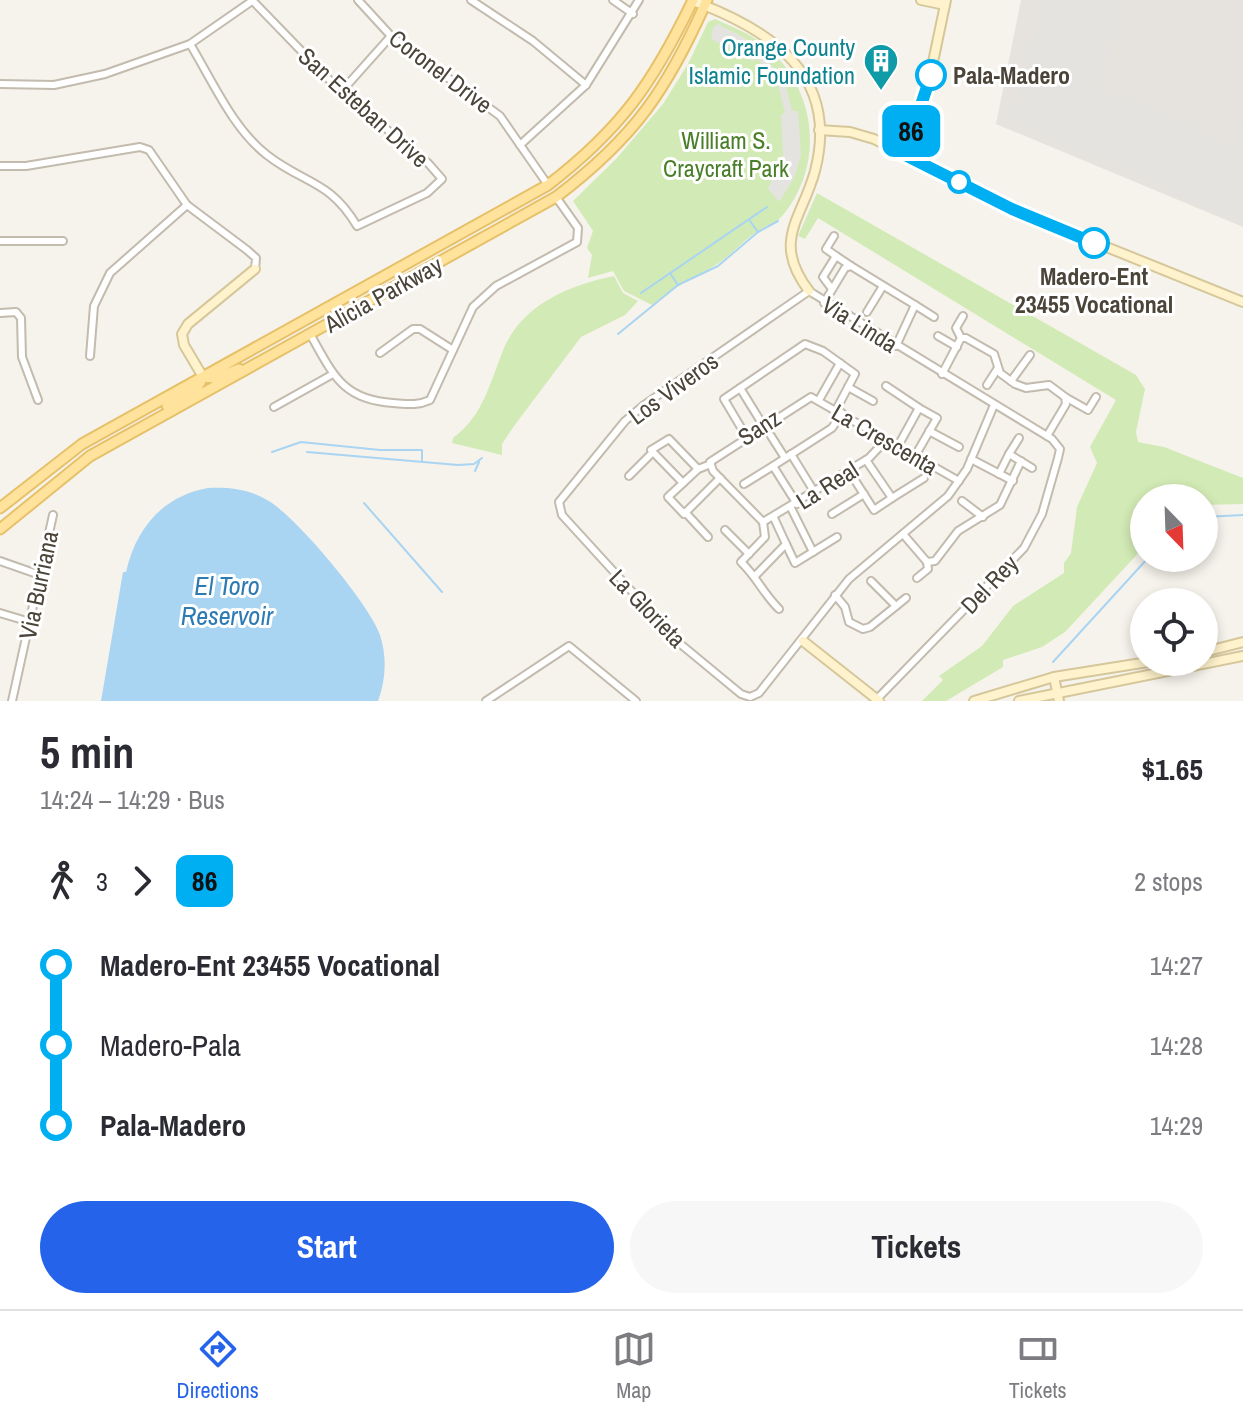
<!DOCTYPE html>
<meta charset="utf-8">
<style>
:root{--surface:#fff;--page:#f7f7f7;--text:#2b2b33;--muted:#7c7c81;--line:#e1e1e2;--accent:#2563eb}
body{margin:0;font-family:"Archivo Narrow",sans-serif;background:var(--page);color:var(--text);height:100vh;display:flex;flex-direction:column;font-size:30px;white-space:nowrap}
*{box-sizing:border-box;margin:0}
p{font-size:26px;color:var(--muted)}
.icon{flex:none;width:44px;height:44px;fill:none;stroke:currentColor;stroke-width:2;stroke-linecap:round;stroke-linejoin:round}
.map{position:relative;height:701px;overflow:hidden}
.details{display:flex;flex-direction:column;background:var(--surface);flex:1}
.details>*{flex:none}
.badge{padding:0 16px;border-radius:12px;font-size:28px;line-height:52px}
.needle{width:52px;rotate:157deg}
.tools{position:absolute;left:1130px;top:484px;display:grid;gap:16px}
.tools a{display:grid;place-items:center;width:88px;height:88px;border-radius:50%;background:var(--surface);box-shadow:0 4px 12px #0003;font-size:40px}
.map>.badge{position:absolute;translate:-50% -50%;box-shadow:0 0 0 4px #fff}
.legs{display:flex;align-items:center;gap:12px;height:88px;padding:0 40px;font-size:26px}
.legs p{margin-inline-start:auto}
.overview{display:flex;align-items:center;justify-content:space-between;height:136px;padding:0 40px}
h1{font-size:44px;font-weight:700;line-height:60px}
.cta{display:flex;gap:16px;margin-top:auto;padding:16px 40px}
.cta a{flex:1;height:92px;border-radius:48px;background:var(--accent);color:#fff;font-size:32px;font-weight:700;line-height:92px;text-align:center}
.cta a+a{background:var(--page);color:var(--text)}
ul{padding:0 40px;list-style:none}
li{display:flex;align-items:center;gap:28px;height:80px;font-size:30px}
li i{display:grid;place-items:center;width:12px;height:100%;margin:0 10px;background:currentColor}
li i::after{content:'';width:20px;height:20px;margin:-10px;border:6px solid;border-radius:50%;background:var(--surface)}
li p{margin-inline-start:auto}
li:first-child i{background:linear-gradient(#0000 50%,currentColor 0)}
li:last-child i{background:linear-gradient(currentColor 50%,#0000 0)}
.tabs{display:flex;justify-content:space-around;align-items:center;height:112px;border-top:2px solid var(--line);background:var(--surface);font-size:22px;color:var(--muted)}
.tabs a{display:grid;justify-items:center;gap:4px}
.tabs .active{color:var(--accent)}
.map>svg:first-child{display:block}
.industrial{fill:#e6e2dd}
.green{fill:#d2eab5}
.parking{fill:#e5e3e0}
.water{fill:#a9d4f2}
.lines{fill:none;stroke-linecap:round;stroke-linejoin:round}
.stream{stroke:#a9d4f2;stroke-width:2}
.street-casing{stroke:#c2bbae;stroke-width:10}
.secondary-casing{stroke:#d6c79b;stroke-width:12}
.primary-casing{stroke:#e6c16a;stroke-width:13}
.street{stroke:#fff;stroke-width:6}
.secondary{stroke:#fff3cd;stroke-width:8}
.primary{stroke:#ffe39c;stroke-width:9}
.line-1-casing{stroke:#fff;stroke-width:18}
.line-1{stroke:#00aff2;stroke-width:12}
.stop-1-dot{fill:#fff;stroke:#00aff2;stroke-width:4}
.labels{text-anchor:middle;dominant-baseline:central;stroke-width:6;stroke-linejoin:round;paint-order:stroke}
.culture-label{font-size:24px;fill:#0d838f;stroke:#fff;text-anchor:end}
.street-label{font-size:24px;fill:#4b4439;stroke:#fff}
.stop-label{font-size:24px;font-weight:bold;fill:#4b4439;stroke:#fff;text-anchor:start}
.park-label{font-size:24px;fill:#4a7f2a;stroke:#fff}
.water-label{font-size:26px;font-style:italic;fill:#2e7ab2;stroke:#fff}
</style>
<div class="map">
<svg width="1243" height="701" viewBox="0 0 1243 701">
<rect width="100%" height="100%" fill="#f6f3ec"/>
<polygon class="industrial" points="1021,0 1243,0 1243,227 996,124"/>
<g class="green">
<path d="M715,19C732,27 749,33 764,45C816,86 826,163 783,215C776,224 767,225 758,231C742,241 730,257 714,266C692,279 672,288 652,305L624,291L613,271L588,278L592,255L587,248L593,231L573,201L617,158L663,104L688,64L708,22Z"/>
<polygon points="817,193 1136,375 1145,389 1136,432 1138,442 1164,447 1243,478 1243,504 1204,505 1204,498 1144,498 1144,547 1065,632 1042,647 1003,660 1003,667 946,701 922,701 943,680 939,676 982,646 1013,606 1064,573 1064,563 1071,553 1077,507 1097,463 1090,447 1116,400 818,218 805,239 798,236"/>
<path d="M614,276L623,293L638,301L625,315L581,337L514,426L502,444V455L452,443L453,438C484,415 490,382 504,348C523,304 570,285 614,276Z"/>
</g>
<g class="parking">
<polygon points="1041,0 1131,0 1099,88 1208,127 1206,132 1234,142 1243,117 1243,224 1008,119"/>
<polygon points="718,24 763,48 761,52 785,83 792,111 798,111 801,155 794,178 779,202 768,189 783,155 781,115 785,113 778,85 757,58 753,61 711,39 713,28"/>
</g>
<path class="water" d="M208,488C229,487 248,489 267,500C295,515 370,605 380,635C387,657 386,679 378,701H101L123,572H126C136,528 163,496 208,488Z"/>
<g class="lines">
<g class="stream">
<polyline points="758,232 778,221"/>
<polyline points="678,285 718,266 758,232 750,221"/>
<polyline points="641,293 767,207"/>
<polyline points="618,334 678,285 670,273"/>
<polyline points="272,452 301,442 380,450 422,450 422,461"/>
<polyline points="307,452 458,465 474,464 482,458"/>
<polyline points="475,471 479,462"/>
<polyline points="364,503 442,592"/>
<polyline points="1204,517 1243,515"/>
<polyline points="1053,662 1148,558"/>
</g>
<defs>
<g id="street">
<polyline points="358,0 391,36 500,116 548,185"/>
<polyline points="471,0 533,41 586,85"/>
<polyline points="613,0 633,14"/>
<path d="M190,44C212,80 233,129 267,155C304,184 330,180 357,226L427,193L442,179L428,163L341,92L252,0"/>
<polyline points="0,84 54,85 105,74 190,44 252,1"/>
<polyline points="341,92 391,36"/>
<polyline points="520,145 586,85 639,0"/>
<polyline points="899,152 919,113"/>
<polyline points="0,166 26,166 140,147 149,150 187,205 247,250 256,258 255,269"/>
<polyline points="834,236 826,249 836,256"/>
<polyline points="0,241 63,241"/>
<polyline points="832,289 823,277 836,256 851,266"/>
<polyline points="824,303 845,268 851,266 915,305 896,346"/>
<polyline points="915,305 934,317"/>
<polyline points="867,312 883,286"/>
<polyline points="0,313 16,312 21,318 22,357 38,400"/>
<path d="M310,334C333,374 342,400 393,403C407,404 417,406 430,400L473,307L496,286L577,242L578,228L556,197"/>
<polyline points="938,336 957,347"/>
<polyline points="961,338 956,328 963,316"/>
<polyline points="380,353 413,329 420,329 453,350"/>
<polyline points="90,356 94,306 110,273 187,205"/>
<polyline points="942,374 961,338 966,338 994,354 1000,373 1015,384 1026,388 1049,385 1065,397 1066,404 1047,436"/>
<polyline points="1011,381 1030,355"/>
<polyline points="987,385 998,368"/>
<polyline points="886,386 919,408"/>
<polyline points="848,387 873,401"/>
<polyline points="740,388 763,425"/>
<polyline points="1065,397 1088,410 1096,397"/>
<polyline points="819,400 840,363"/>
<polyline points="274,407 333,374"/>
<polyline points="929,431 959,447"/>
<polyline points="746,436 724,399 805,344 823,351 855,374 836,410"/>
<polyline points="771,436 785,458"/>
<polyline points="1019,438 1009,454 1032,468"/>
<polyline points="898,446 919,408 937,418 915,456"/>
<polyline points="791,454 815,493"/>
<polyline points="971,459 1013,481"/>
<polyline points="711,464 698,469 668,497 684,514 720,478"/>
<polyline points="773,466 832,428 842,413"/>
<polyline points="849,471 874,510 892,498 866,460"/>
<polyline points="999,474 1009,454"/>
<polyline points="629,476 653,452"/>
<polyline points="683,483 651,450 669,439 698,469"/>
<polyline points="744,484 773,466 797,504"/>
<polyline points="892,498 924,478"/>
<polyline points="962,501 983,517"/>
<polyline points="791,508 813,552"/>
<polyline points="685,512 708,537"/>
<polyline points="832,514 864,494"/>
<polyline points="763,522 713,471 710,462 811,397 959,481"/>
<polyline points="763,522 869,458 886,440"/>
<path d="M763,522L765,537L741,562C757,577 762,592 779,609"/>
<polyline points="725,530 749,554"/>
<polyline points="903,534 927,562 935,561 958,531 1000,505 1021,461"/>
<polyline points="786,544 795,563 837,537"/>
<polyline points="0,561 40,575"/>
<polyline points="755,576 786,544 774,518"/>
<polyline points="917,578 928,569 927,562"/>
<polyline points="871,581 896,606"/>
<polyline points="835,595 845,607 849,622 863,629 870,627 906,598"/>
<polyline points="0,613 30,622"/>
<polyline points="877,699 1024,548 1042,514 1058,458 1060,449 1052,439 809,291 644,405 625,421 559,502 562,515 678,642 741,694 750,697 759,693 849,579 948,496 967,469 994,405"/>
<polyline points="12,701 53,515"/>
<polyline points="486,701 569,646 636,701"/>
</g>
<g id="secondary">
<polyline points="921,0 945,5"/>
<path d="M693,1C771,30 840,75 815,171C802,219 771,241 809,291"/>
<polyline points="919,113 928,86 946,0"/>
<polyline points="819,130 850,132 874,139 1012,209 1243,302"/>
<polyline points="203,377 184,345 182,334 188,324 255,269"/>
<polyline points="803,641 879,701"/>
<polyline points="1204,652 1243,642"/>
<polyline points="1054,677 1059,701"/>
<polyline points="974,701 1054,677 1148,662"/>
<polyline points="1019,701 1243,656"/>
</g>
<g id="primary">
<polyline points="167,406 197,388 203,377 215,378 239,369"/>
<path d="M0,508L82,444L548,185C621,129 653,83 693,0"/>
<path d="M0,529L90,456L556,197C635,137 667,90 707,0"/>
</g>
</defs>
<use href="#street" class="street-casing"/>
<use href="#secondary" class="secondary-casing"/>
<use href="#primary" class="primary-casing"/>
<use href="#street" class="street"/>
<use href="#secondary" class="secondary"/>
<use href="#primary" class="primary"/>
</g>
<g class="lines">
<defs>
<polyline id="line-1" points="931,75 914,126 899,152 1012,209 1094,243"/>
</defs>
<use href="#line-1" class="line-1-casing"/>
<use href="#line-1" class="line-1"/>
</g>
<defs>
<symbol id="building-pin" viewBox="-11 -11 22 30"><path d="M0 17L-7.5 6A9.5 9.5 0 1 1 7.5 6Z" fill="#0f9aa8" stroke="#fff"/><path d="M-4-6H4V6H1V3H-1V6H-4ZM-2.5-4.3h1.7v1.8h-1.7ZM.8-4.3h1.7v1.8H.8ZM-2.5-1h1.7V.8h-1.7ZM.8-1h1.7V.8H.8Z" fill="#fff"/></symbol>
</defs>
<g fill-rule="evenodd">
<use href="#building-pin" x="861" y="41" width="40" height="54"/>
</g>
<g class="stop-1-dot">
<circle cx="931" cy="75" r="14"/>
<circle cx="959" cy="182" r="10"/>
<circle cx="1094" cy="243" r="14"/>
</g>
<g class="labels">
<g class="culture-label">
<text x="855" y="47">Orange County<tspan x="855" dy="28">Islamic Foundation</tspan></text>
</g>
<g class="street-label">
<text transform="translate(441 71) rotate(37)">Coronel Drive</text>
<text transform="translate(364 107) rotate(42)">San Esteban Drive</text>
<text transform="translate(383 294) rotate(-29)">Alicia Parkway</text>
<text transform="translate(860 324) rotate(32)">Via Linda</text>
<text transform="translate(673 388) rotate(-36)">Los Viveros</text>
<text transform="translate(759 427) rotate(-33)">Sanz</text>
<text transform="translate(885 439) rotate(30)">La Crescenta</text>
<text transform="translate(827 485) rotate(-32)">La Real</text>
<text transform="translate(989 584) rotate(-46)">Del Rey</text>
<text transform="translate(38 585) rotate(-78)">Via Burriana</text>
<text transform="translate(648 608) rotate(46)">La Glorieta</text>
</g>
<g class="stop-label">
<text x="953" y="75">Pala-Madero</text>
<text x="1094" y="276" text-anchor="middle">Madero-Ent<tspan x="1094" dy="28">23455 Vocational</tspan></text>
</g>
<g class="park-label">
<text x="726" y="140">William S.<tspan x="726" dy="28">Craycraft Park</tspan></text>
</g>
<g class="water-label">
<text x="227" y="585">El Toro<tspan x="227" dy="30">Reservoir</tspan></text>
</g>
</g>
</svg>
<div class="tools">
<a><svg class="needle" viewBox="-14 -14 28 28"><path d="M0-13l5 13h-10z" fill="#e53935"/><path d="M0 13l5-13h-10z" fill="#7c7c81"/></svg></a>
<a><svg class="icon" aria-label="locate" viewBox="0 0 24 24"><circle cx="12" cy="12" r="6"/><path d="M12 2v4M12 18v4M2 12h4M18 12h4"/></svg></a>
</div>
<b class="badge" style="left:911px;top:131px;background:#00aff2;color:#111">86</b>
</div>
<section class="details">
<div class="overview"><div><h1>5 min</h1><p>14:24 – 14:29 · Bus</p></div><b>$1.65</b></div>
<div class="legs"><svg class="icon" aria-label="walk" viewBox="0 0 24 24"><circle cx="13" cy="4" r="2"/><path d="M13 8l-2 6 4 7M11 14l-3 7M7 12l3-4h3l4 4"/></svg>3<svg class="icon" aria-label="forward" viewBox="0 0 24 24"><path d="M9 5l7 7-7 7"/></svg><b class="badge" style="background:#00aff2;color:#111">86</b><p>2 stops</p></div>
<ul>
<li><i style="color:#00aff2"></i><b>Madero-Ent 23455 Vocational</b><p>14:27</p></li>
<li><i style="color:#00aff2"></i><span>Madero-Pala</span><p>14:28</p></li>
<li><i style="color:#00aff2"></i><b>Pala-Madero</b><p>14:29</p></li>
</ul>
<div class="cta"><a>Start</a><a>Tickets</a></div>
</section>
<nav class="tabs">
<a class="active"><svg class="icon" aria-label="directions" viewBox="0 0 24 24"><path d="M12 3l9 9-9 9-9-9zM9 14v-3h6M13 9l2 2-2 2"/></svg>Directions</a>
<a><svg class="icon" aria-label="map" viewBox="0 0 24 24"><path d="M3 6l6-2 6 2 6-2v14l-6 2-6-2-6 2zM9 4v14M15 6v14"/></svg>Map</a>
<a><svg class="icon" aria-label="tickets" viewBox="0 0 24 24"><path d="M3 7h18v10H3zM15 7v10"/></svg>Tickets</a>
</nav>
